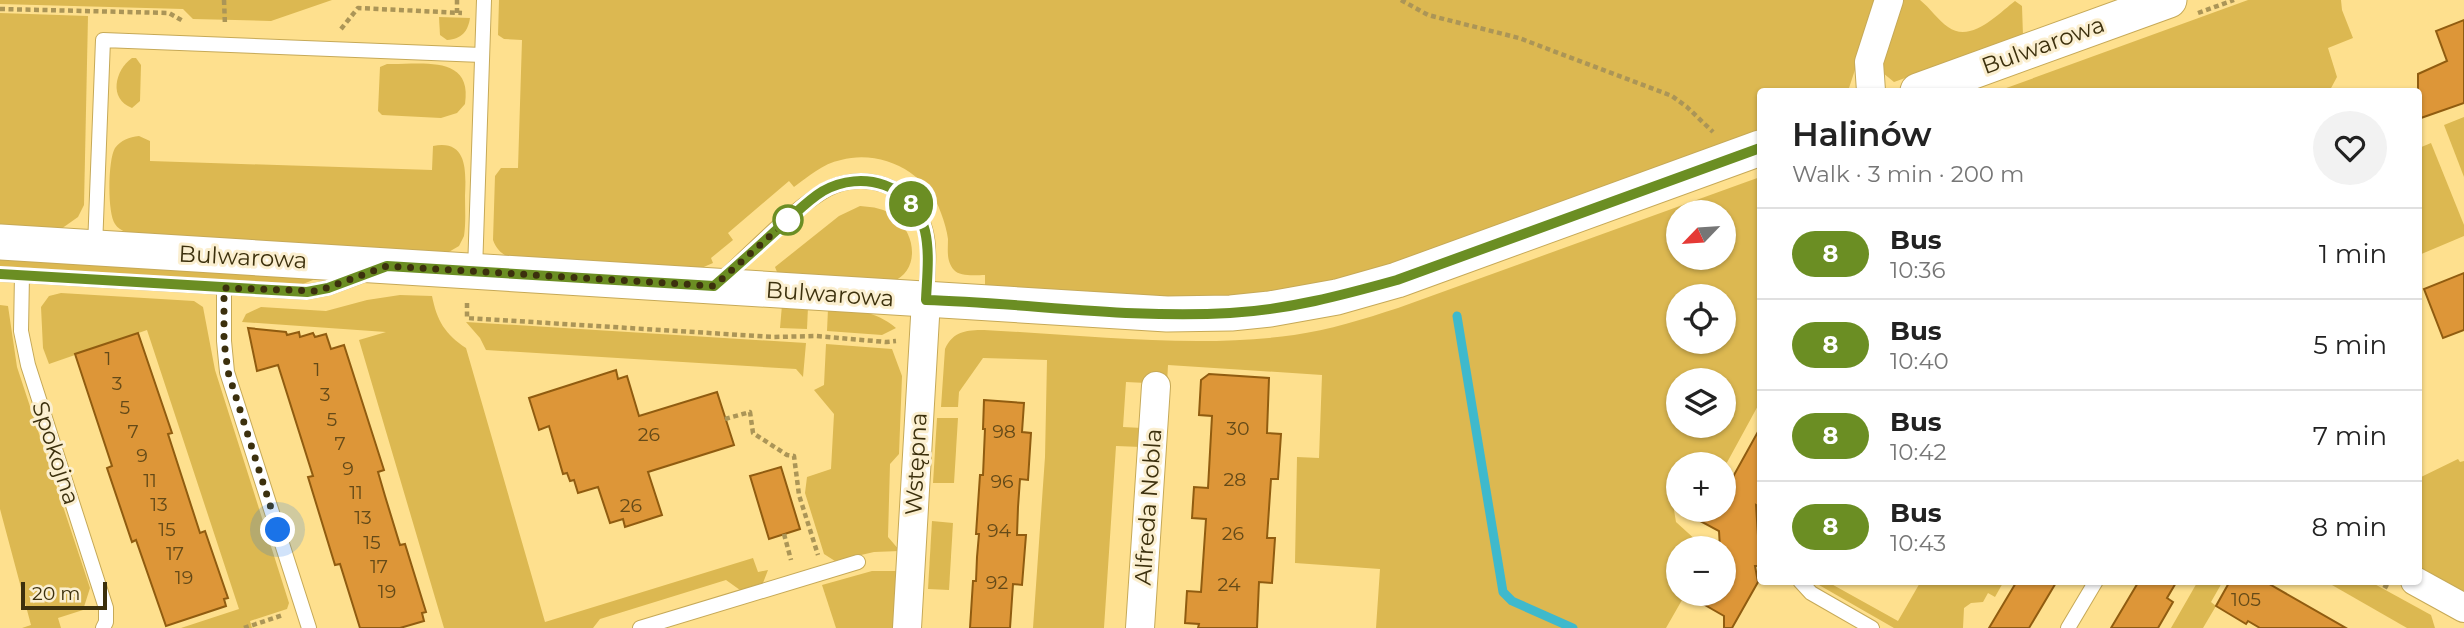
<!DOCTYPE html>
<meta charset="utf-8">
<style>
:root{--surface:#fff;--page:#f2f2f2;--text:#222;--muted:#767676;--line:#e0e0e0}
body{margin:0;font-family:Montserrat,sans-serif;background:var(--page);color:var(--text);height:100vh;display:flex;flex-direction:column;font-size:26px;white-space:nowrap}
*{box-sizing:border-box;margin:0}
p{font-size:23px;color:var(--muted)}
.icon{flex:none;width:38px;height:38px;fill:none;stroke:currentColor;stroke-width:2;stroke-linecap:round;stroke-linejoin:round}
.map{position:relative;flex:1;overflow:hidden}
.side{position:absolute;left:1757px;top:88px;width:665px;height:497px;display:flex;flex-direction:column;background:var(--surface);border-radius:7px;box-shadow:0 2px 5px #0004}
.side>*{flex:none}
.badge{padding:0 14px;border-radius:23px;font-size:24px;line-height:46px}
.needle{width:46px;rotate:245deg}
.tools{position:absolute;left:1666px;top:200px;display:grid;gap:14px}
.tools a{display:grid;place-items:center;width:70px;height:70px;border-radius:50%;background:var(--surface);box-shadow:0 2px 5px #0004;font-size:35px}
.scale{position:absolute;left:21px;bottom:18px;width:86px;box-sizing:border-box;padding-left:7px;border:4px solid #3c300d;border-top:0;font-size:19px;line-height:24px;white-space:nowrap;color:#3c300d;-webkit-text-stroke:5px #fbefd0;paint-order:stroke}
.you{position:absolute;width:35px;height:35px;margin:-18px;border:5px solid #fff;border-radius:50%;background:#1a73e8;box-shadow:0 0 0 10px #1a73e833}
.map>.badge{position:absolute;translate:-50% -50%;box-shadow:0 0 0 4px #fff}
.round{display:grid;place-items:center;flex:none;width:74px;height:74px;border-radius:37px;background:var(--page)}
.headline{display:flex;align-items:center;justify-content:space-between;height:119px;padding:0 35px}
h1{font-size:33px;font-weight:600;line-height:52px}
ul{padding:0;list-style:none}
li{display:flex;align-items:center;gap:21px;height:91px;padding:0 35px;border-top:2px solid var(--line)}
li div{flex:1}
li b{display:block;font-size:26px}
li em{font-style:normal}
li .badge{min-width:77px;font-weight:700;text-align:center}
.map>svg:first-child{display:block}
.green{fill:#dcb851;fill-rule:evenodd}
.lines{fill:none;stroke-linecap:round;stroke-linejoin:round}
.stream{stroke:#3fb9cc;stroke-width:9}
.building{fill:#dd9638;stroke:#905c10;stroke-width:2}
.service-casing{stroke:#c6a957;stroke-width:16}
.minor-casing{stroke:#c6a957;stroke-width:30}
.tertiary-casing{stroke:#c6a957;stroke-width:37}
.path{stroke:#ab9557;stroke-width:4.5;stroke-dasharray:5 3.5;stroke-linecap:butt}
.service{stroke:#fff;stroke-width:14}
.minor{stroke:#fff;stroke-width:28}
.tertiary{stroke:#fff;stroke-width:35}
.line-casing{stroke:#fff;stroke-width:16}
.line{stroke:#6b8e23;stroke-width:10}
.walk{stroke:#3c300d;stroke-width:7;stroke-dasharray:0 12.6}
.stop-dot{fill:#fff;stroke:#6b8e23;stroke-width:3.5}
.labels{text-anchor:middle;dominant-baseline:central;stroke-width:6;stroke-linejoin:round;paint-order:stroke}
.number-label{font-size:19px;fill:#644a18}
.street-label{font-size:23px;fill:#3c300d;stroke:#fbefd0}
</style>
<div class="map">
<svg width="2464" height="628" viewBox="0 0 2464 628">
<rect width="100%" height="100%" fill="#fee08e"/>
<g class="green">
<polygon points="0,0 332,0 271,21 193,19 183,9 0,4"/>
<path d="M499,0H1878L1848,91H1760V132L1367,273L1278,294L1173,299L985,287V275C976,275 960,277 954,270C946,261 948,250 948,239C947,231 944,221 941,213C928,173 882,149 841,160C822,164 809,176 794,187L789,181L728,233L733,240L711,258L713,263L699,269L514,259C503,255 497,251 493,240L495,176L501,168H518L522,40L504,39L498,35Z"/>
<path d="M1898,0H1920C1930,8 1938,20 1948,27C1971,44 1999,13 2015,1L2022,6L2023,36L1894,82L1883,73L1881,52Z"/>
<polygon points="2248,0 2341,0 2342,10 2353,38 2328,48 2337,77 2330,90 1998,91"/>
<polygon points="0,13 88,16 84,205 78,217 61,229 0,226"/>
<path d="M439,17L470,18C468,31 462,39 447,40L440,35Z"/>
<path d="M132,58H136L141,65L140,101L132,108C108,99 115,70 132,58Z"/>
<path d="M387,64C421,65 473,54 465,104L457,113L441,118L382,115L378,111L380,67Z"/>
<polygon points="2464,117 2464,177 2444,125"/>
<path d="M139,136L150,141V161L432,170L433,146C468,139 466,172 465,196C465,209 466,223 464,236L459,246L447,253L139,236C130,233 120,232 115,224C107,213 108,159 115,148C121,140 129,137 139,136Z"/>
<polygon points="2431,143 2464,225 2464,236 2419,255 2419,148"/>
<path d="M1760,177V402L1724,468V464H1678V495L1674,510L1676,522L1698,542V548H1678V593H1686L1666,628H1376L1380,569L1295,563L1297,457L1319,458L1322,375L1168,365L1167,384L1126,382L1123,427L1142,428L1141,447L1116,446L1104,628H1033L1045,457L1047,360L983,358L959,392L958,407H941L945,349C953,331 967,330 984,330C1084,335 1196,349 1294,335C1329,330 1364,319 1398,308ZM1678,212H1724V257H1678ZM1678,296H1724V341H1678ZM1678,380H1724V425H1678Z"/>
<path d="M860,206C873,207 885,208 896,218C916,235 920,271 892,282L777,272L775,267L839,216Z"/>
<polygon points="0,257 313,278 313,280 303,284 0,266"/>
<polygon points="61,293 194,301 203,307 215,370 289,603 287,609 250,621 252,628 181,628 239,609 147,330 49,364 43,348 41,307 49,296"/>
<path d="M400,295L432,296C437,321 445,334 466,348L545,622L753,558L758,572L768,570L763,583L740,590L726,580L600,619L593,628H444L359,340L386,332L242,322L246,314L261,307L326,311L367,300Z"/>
<polygon points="0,305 8,306 17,367 90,588 83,610 58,618 61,628 22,628 31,625 0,509"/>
<polygon points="782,305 808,307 807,329 780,328"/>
<path d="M828,309C853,310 875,310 896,328L882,335L827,331Z"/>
<polygon points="466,322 806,343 803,377 796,369 486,350 480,338"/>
<polygon points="826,344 892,349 902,376 899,454 890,464 888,537 900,551 874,552 835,561 824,554 805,493 807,477 831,469 834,414 814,390 824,385"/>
<polygon points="937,418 958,418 954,483 933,483"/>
<polygon points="2458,459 2460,462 2464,461 2464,593 2419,568 2419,478"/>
<polygon points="932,521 953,523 949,590 928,589"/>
<polygon points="872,571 899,571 896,628 836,628 822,585"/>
<polygon points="1821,581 1826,581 1898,621 1921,581 2004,581 1995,597 1988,593 1983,602 1971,603 1964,608 1963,628 1894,628 1819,585"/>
<polygon points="2198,581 2223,581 2211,602 2216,606 2203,628 2171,628"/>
<polygon points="2325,581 2369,581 2431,615 2435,628 2407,628"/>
</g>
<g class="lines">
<polyline class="stream" points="1457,316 1503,592 1512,601 1573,628"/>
</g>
<g class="building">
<polygon points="2464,20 2464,103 2418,119 2418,74 2447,61 2436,31"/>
<polygon points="2464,273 2464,330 2443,338 2424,289"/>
<polygon points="248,328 286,332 287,335 299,332 300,337 313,333 315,337 326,334 331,349 344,345 384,470 378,472 385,496 400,545 405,544 426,612 422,613 424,621 400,628 360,628 340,564 335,565 308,477 313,476 278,365 257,371"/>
<polygon points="138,333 172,433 168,434 200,533 205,531 228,598 224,599 226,606 166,626 136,540 132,542 107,468 112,466 75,354"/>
<polygon points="616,370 618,379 627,376 639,416 717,392 734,445 648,472 662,515 625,527 623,519 610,523 598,487 578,493 574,480 570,481 567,473 563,474 549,426 539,430 529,398"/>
<polygon points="1209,374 1269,378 1267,433 1281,434 1278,479 1271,479 1267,538 1275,538 1272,583 1259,582 1257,628 1198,628 1199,624 1185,623 1187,591 1201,592 1206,519 1192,518 1194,487 1208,488 1212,416 1199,415 1201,380"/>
<polygon points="984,400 1024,403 1022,432 1031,433 1028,480 1020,479 1018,507 1017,535 1026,535 1022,585 1013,584 1010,628 970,628 973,581 976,581 977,557 979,534 976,534 980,475 983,475 985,429 983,429"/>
<polygon points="1760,428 1760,507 1756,505 1760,566 1755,566 1758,582 1732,628 1724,628 1724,616 1684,593 1724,593 1724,548 1720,548 1719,531 1678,509 1724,509 1724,493"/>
<polygon points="781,467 800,529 769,539 750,476"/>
<polygon points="2017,581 2057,581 2029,628 1989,628"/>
<polygon points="2139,581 2177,581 2167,598 2173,602 2158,628 2111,628"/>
<polygon points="2230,581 2264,581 2346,628 2260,628 2248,621 2246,624 2216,606"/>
</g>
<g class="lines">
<defs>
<g id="service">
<polyline points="95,247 103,40 482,55"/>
<polyline points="475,271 484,0"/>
<polyline points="0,274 307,292 328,288 366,274"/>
<polyline points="22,275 21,331 28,365 106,608 106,622 103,628"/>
<path d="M720,281C751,253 786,215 821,193C859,168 912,183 925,229C931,250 927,276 926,298"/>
<polyline points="224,288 224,341 227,372 309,628"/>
<polyline points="1800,581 1811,593 1872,628"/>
<polyline points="640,628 858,562"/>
<polyline points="2068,628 2096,581"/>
</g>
<g id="minor">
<polyline points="1871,91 1869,62 1889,0"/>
<polyline points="2415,581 2464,608"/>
<polyline points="907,628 926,300"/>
<polyline points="1140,628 1156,386"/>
</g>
<g id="tertiary">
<polyline points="1918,91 2169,0"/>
<polyline points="0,242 1167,314 1231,313 1270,309 1337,297 1397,280 1760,148"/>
</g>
</defs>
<use href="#service" class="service-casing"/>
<use href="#minor" class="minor-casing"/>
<use href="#tertiary" class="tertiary-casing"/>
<g class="path">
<polyline points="224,0 225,25"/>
<polyline points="1401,0 1428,15 1519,38 1672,96 1687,107 1713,132"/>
<polyline points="0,9 169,13 183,21"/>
<polyline points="457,13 457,0"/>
<polyline points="2198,13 2234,0"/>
<polyline points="341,29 358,8 462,13"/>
<polyline points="467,303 467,318 774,337 816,336 886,342 896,341"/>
<polyline points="725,419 750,412 753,433 787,455 794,456 799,495 818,555"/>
<polyline points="784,534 791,560"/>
<polyline points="2376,581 2389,588"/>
<polyline points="244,628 283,615"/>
</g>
<use href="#service" class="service"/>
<use href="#minor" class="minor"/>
<use href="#tertiary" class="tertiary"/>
</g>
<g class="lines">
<defs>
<path id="line" d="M0,274L307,292L328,288L387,266L714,286C737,266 759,246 782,225C795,214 808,200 823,191C862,169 914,184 925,231C930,253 927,277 926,300C1027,303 1129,319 1230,313C1287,310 1343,295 1397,280L1760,148"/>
</defs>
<use href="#line" class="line-casing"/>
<use href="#line" class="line"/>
<polyline class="walk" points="278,530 228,372 224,341 224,288 318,291 387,266 714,286 788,220"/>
</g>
<circle class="stop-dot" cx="788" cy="220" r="14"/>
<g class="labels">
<g class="number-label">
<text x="108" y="358">1</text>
<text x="317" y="369">1</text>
<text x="117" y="383">3</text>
<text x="325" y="394">3</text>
<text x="125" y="407">5</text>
<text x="332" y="419">5</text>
<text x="1238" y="428">30</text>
<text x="133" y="431">7</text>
<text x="1004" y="431">98</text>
<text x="649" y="434">26</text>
<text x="340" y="443">7</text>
<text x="142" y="455">9</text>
<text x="348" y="468">9</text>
<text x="1235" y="479">28</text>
<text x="150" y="480">11</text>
<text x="1002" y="481">96</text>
<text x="356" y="492">11</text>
<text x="159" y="504">13</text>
<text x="631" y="505">26</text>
<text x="363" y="517">13</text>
<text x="167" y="529">15</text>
<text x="999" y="530">94</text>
<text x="1233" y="533">26</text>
<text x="372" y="542">15</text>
<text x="175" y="553">17</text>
<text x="379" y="566">17</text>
<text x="184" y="577">19</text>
<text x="997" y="582">92</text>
<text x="1229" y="584">24</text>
<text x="387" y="591">19</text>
<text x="2246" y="599">105</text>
</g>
<g class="street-label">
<text transform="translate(2043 45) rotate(-20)">Bulwarowa</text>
<text transform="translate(243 257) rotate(3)">Bulwarowa</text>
<text transform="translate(830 294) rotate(4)">Bulwarowa</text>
<text transform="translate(56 453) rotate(72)">Spokojna</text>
<text transform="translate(916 464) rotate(-87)">Wstępna</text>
<text transform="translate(1148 507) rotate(-86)">Alfreda Nobla</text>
</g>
</g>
</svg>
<div class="tools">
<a><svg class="needle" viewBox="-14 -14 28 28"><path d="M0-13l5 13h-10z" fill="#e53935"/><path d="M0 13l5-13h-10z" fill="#767676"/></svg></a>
<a><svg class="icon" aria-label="locate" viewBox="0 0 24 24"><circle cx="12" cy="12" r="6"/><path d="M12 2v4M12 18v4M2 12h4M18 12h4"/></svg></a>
<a><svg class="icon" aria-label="layers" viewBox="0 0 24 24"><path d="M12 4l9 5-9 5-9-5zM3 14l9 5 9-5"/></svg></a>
<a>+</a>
<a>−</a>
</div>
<div class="scale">20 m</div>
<div class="you" style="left:278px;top:530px"></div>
<b class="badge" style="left:911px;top:204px;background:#6b8e23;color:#fff">8</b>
<section class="side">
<div class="headline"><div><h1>Halinów</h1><p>Walk · 3 min · 200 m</p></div><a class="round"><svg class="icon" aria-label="heart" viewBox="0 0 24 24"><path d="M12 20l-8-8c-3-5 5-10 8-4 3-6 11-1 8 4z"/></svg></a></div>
<ul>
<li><span class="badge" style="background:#6b8e23;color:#fff">8</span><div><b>Bus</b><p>10:36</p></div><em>1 min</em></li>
<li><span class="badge" style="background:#6b8e23;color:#fff">8</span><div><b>Bus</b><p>10:40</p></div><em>5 min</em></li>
<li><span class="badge" style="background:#6b8e23;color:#fff">8</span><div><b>Bus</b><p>10:42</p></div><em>7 min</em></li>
<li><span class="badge" style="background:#6b8e23;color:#fff">8</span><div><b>Bus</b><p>10:43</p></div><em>8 min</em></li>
</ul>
</section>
</div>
